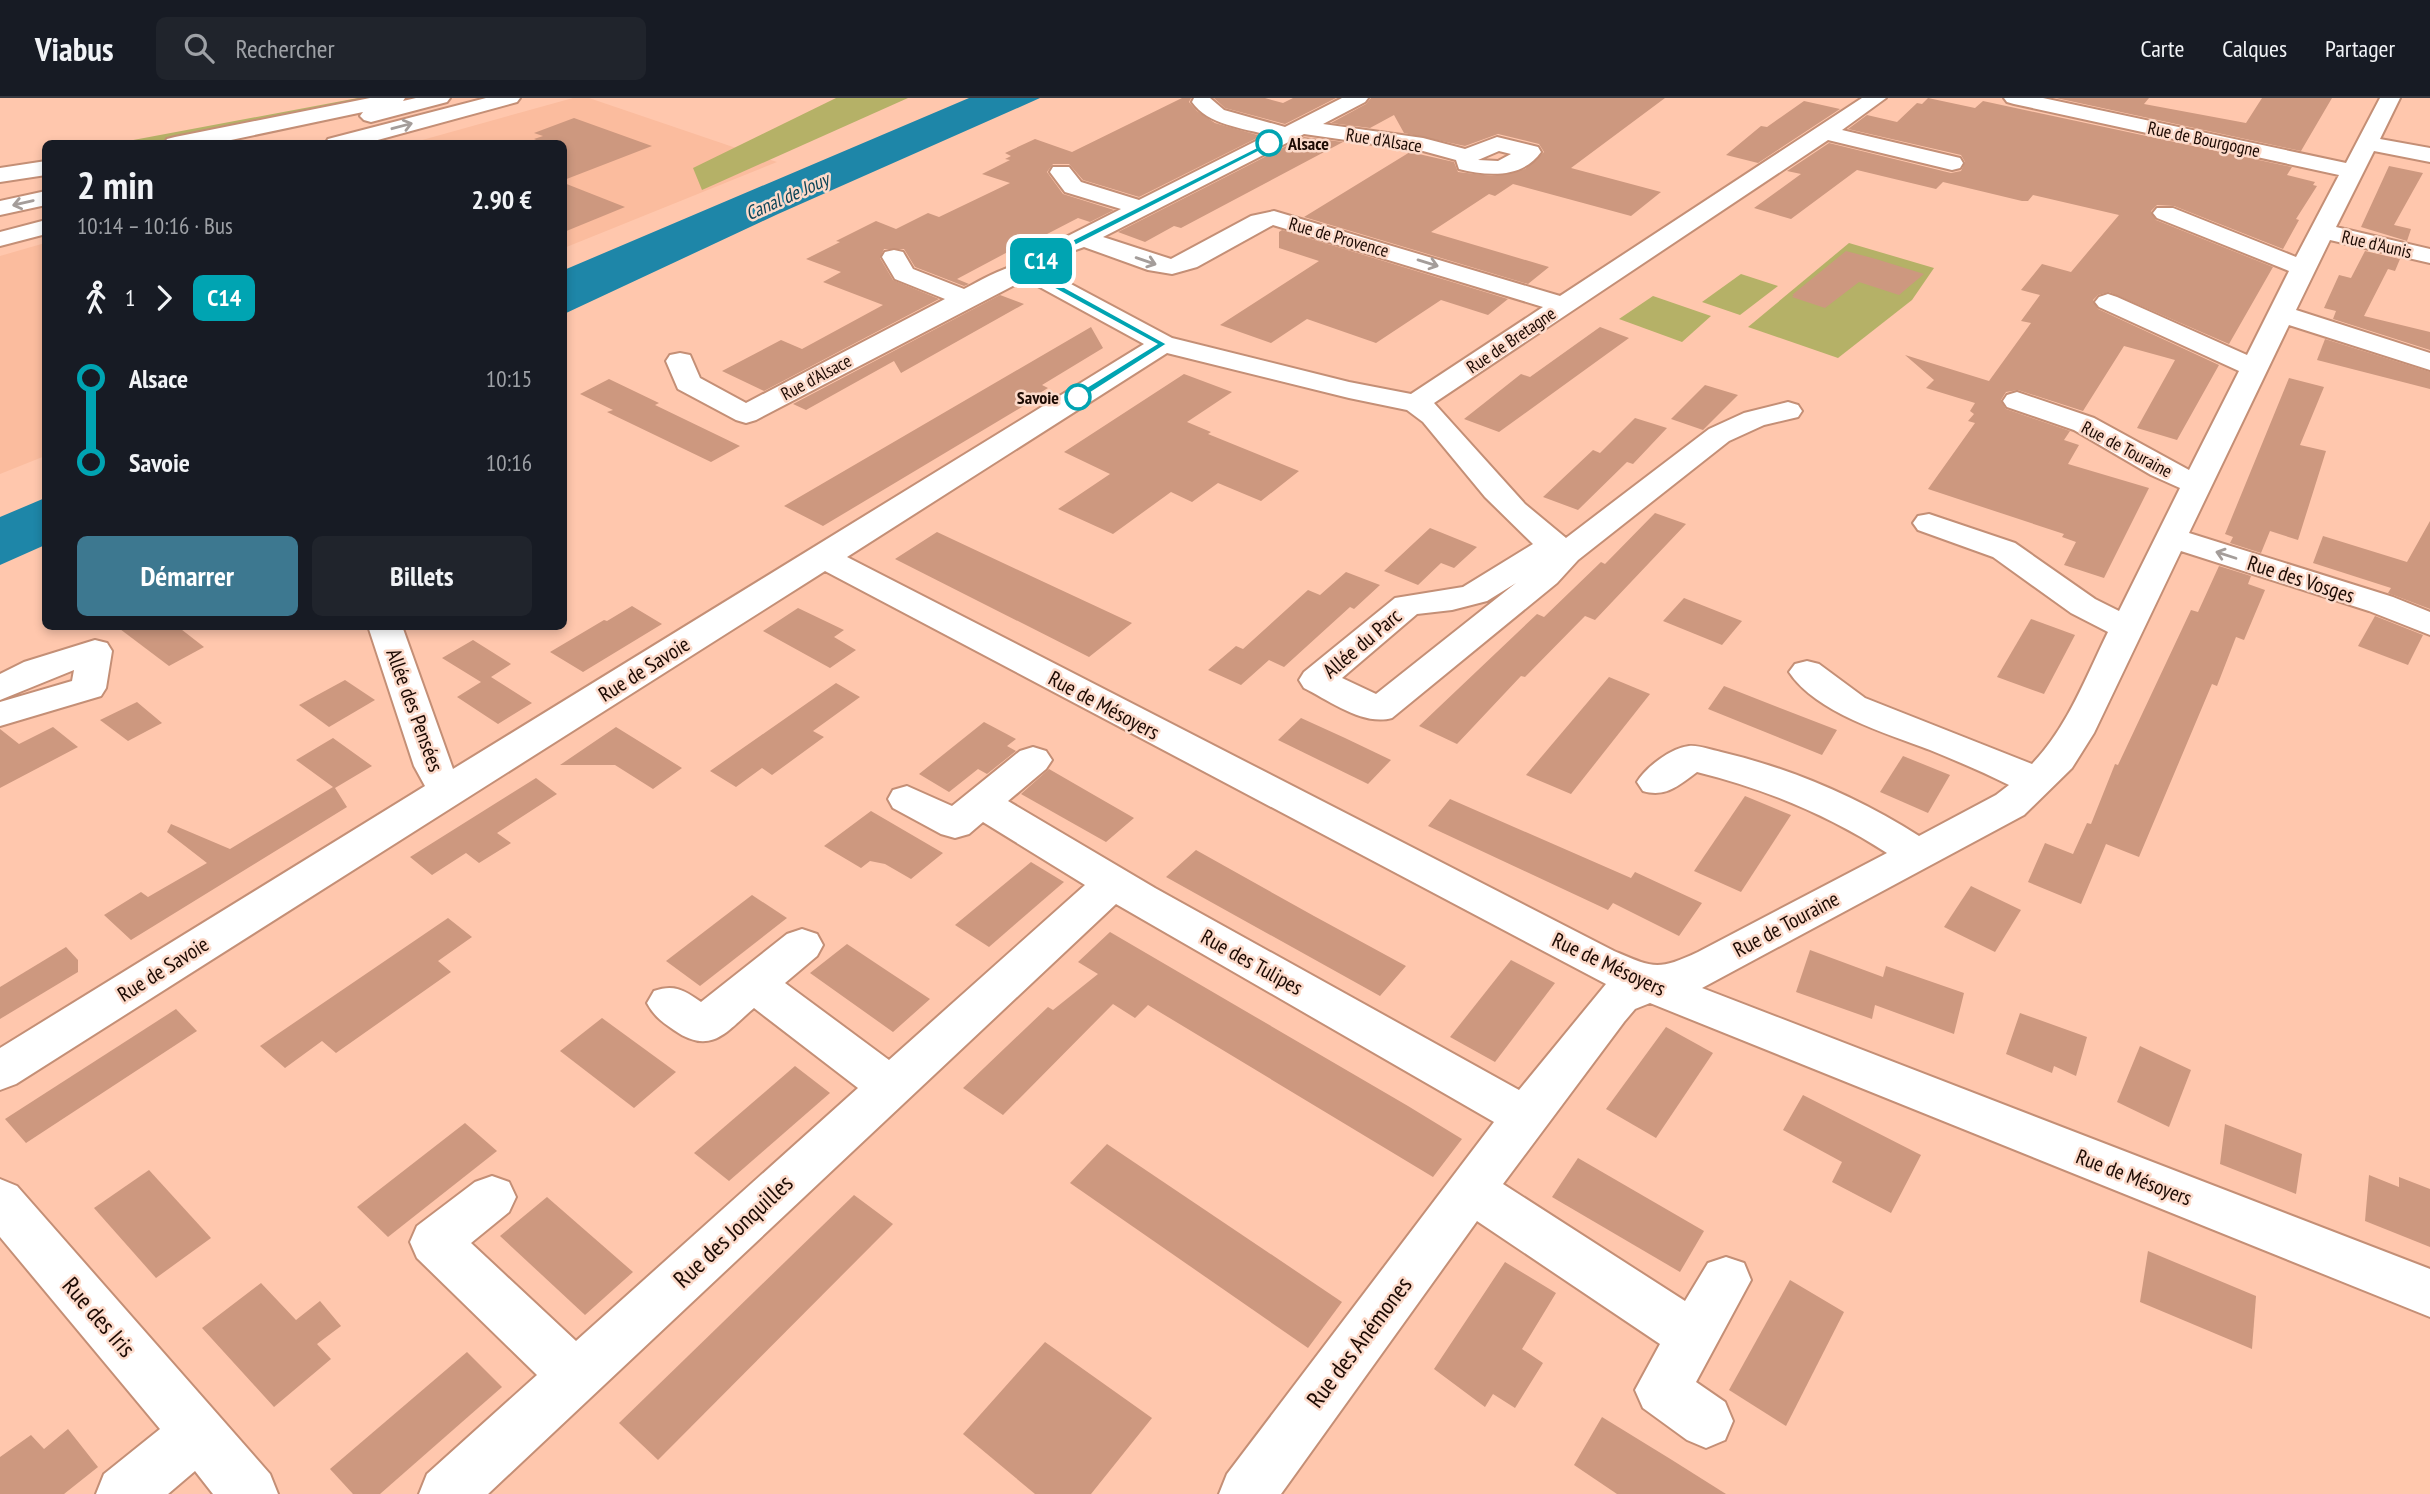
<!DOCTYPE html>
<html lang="fr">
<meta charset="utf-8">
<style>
:root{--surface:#171b24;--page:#20242c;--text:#f1f3f6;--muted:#9ea1a6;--line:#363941;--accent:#3d7890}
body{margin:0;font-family:"PT Sans Narrow",sans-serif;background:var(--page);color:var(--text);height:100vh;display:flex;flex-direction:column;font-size:26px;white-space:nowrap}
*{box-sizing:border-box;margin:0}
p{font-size:23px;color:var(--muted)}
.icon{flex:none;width:38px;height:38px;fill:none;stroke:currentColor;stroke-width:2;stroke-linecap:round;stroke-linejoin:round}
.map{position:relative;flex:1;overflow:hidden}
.drawer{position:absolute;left:42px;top:42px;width:525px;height:490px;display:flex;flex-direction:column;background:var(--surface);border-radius:10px;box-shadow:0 4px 10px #0003}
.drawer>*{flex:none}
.badge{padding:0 14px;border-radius:10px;font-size:24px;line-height:46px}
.map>.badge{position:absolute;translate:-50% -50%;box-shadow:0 0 0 4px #fff}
.legs{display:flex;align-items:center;gap:10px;height:77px;padding:0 35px;font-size:23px}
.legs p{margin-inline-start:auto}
.overview{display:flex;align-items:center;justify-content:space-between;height:119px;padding:0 35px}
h1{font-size:38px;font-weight:700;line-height:52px}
.action{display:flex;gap:14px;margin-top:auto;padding:14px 35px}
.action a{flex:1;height:80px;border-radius:10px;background:var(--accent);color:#fff;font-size:28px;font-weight:700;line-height:80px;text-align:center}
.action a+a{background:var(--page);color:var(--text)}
ul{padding:0 35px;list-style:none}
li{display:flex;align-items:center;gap:24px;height:84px;font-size:26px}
li i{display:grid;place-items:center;width:10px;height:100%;margin:0 9px;background:currentColor}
li i::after{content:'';width:18px;height:18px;margin:-9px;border:5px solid;border-radius:50%;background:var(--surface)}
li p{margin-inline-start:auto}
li:first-child i{background:linear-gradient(#0000 50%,currentColor 0)}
li:last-child i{background:linear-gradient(currentColor 50%,#0000 0)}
header{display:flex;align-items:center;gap:42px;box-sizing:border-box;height:98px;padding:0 35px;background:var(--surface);border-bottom:2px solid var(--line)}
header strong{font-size:33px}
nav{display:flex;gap:38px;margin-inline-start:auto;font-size:24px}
.search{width:490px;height:63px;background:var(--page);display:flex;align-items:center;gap:18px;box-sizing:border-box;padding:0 24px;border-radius:10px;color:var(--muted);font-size:26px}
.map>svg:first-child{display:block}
.built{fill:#fbbc9e}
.green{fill:#b5b167}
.water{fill:#1e86a8}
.building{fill:#cd987f}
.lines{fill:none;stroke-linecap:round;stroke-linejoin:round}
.minor-casing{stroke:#c48f76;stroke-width:4}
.highway-casing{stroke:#c48f76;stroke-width:4}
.minor{fill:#fff;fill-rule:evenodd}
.highway{fill:#fff;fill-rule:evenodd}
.oneway{stroke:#a49d9a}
.line-1{fill:#00a4b2;stroke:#fff;stroke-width:2}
.stop-1-dot{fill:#fff;stroke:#00a4b2;stroke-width:3.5}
.labels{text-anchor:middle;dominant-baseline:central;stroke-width:5;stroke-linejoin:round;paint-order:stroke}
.far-street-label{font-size:18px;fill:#1c0a03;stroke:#fcdaca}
.far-stop-label{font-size:18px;font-weight:bold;fill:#1c0a03;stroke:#fcdaca;text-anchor:start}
.far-water-label{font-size:19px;font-style:italic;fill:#0c4457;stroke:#fcdaca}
.street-label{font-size:21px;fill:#1c0a03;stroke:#fcdaca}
.near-street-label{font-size:24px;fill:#1c0a03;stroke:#fcdaca}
</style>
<header>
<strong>Viabus</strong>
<div class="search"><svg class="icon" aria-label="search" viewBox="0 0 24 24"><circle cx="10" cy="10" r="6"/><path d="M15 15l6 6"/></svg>Rechercher</div>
<nav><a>Carte</a><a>Calques</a><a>Partager</a></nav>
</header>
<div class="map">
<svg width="2430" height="1396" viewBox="0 0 2430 1396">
<rect width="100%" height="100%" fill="#ffc7ad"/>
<g class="built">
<polygon points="573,0 589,0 777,64 564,150 564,46 408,46"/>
<polygon points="45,145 45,358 0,376 0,158"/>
</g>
<g class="green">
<path d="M358,0H373C289,20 198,45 112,46Z"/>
<polygon points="836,0 908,0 702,92 693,70"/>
<polygon points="1849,145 1934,170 1912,202 1838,260 1748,229"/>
<polygon points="1741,176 1778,188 1740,217 1702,204"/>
<polygon points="1653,198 1711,218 1682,244 1619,221"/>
</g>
<g class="water">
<polygon points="969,0 1040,0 778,116 564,216 564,172"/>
<polygon points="45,400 45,447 0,467 0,419"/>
</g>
<g class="building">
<polygon points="1182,0 1191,0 1189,4 1197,13 1215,25 1261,38 1139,99 1083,82 1069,66 1053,66 1047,74 1063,96 1114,112 1090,124 1078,120 1022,149 1019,148 957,181 969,186 964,188 915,169 904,151 884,151 880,160 893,182 939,201 764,293 722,273 781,242 802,251 883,207 823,184 841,174 806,161 840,144 836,143 876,123 896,131 928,115 939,119 1010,85 982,76 1010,62 1005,61 1011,58 1005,55 1035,41 1072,54"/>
<polygon points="1214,0 1265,0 1283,5 1293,0 1336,0 1285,26 1225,10"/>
<polygon points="1371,0 1665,0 1571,70 1661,94 1631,118 1513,86 1495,98 1489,96 1431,134 1549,169 1528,186 1304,119 1410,54 1454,64 1458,74 1492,78 1525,71 1544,54 1539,46 1498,36 1465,48 1404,35 1394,17 1370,30 1331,25 1366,6"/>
<polygon points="1928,0 1975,10 1983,3 2292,69 2287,77 2315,84 2313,87 2317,88 2296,121 2299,122 2283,151 2174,108 2157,107 2151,113 2156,122 2273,169 2229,246 2109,194 2098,197 2093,202 2098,211 2219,267 2177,342 2137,330 2175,262 2124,248 2083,313 2018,292 2006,294 2001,302 2006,311 2070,333 2064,342 2079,347 2068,366 2149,390 2104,480 2064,467 2076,444 2062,439 2064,436 1928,391 1975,325 1968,323 1974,316 1970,313 1975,305 1926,290 1934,282 1905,257 1989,283 2031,225 2021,223 2040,197 2021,192 2042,166 2071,174 2119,117 2033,97 2028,103 2022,103 1943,84 1936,91 1857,72 1791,121 1754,110 1801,76 1787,73 1829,45 1951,75 1961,73 1965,64 1961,57 1848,31 1867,17 1897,24 1917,5 1922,6"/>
<polygon points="2056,0 2149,0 2144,6 2246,25 2262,0 2332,0 2301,53"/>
<polygon points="1804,3 1840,11 1758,65 1726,57 1761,28 1767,29"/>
<polygon points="574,20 652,48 564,82 564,46 546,46 534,41 543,38 534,35"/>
<polygon points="1304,39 1343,44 1181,130 1174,128 1145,144 1118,134"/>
<polygon points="2389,68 2423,75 2394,127 2411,131 2407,143 2361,129"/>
<polygon points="564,85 625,109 564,134"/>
<polygon points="1282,132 1508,201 1488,217 1441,202 1376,245 1307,221 1271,245 1220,227 1319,163 1279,150 1279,134"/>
<polygon points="1846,153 1876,161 1924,176 1899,197 1859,184 1825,210 1792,199 1794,197 1792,197"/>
<polygon points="2365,153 2400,161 2395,173 2388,171 2364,218 2430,234 2430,252 2333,221 2336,213 2324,210 2339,177 2351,180"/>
<polygon points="1000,197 1024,206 901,275 894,263 806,312 793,306"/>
<polygon points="1091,229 1103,250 1042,287 1048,290 1033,299 1037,300 823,428 784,408"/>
<polygon points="1600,229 1629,240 1499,334 1464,321 1521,276 1530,279"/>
<polygon points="2325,241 2430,274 2430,291 2317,262"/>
<polygon points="1184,276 1232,294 1187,324 1211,334 1208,336 1299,373 1261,403 1218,385 1192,404 1171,394 1113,436 1058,411 1110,376 1064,354"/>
<polygon points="2289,280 2324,289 2300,347 2326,353 2298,442 2270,433 2261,455 2230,445 2233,439 2225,436"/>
<polygon points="609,281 659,305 655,307 740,348 711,364 607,314 613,312 580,296"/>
<polygon points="1705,287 1738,297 1703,332 1671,321"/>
<polygon points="1635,320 1667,330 1633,366 1627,364 1578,412 1543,399 1593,352 1600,355"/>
<polygon points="1655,415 1686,426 1595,522 1585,518 1525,579 1521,578 1457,646 1419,628 1537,516 1544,519 1601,464 1605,466"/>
<polygon points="2430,423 2430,511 2388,495 2391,490 2313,465 2323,438 2407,464"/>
<polygon points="1430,430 1477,449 1454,470 1441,465 1418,487 1384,473"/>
<polygon points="937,434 1031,478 1132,525 1089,559 895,461"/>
<polygon points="2219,468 2251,478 2248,486 2265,492 2244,542 2236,539 2217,588 2212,586 2139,759 2106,746 2081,806 2028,784 2045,745 2073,756 2087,725 2091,726 2115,666 2118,667 2191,512 2198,514"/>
<polygon points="1346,474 1380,487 1354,511 1350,509 1284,569 1269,562 1241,587 1208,572 1236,548 1243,551 1308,492 1320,497"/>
<polygon points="1684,500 1742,523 1722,547 1663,523"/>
<polygon points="632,508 662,526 583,574 550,554 604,522 607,523"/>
<polygon points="798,510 844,532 834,539 856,552 830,570 763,533"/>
<polygon points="2375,518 2423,537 2408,567 2358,548"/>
<polygon points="2031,521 2075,537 2044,596 1997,579"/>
<polygon points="116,528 177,528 204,549 169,568"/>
<polygon points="473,542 511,566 491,579 532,605 498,626 457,599 481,584 442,560"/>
<polygon points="1609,579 1650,596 1571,696 1526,677"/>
<polygon points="345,582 375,602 329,629 299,607"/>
<polygon points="836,585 860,599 813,633 824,639 772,677 762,670 736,689 710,673"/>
<polygon points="1724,588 1780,610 1837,632 1822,657 1708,611"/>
<polygon points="137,604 162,625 128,643 100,622"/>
<polygon points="1301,620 1345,640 1391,662 1368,686 1278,642"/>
<polygon points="984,624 1016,641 1007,648 1016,653 987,676 978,671 949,694 919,676"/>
<polygon points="53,629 78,649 0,690 0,631 19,646"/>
<polygon points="616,629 637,642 682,670 653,691 615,667 560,667"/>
<polygon points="333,640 372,668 335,690 347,709 131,842 104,817 141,794 148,799 207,765 167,734 171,726 230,751 333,689 296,662"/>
<polygon points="1903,658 1950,677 1928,715 1880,694"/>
<polygon points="1049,671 1094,697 1134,720 1106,744 1021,696"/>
<polygon points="536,680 557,696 497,735 511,745 479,765 466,755 432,777 410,759"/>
<polygon points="1745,698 1791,717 1741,794 1694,773"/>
<polygon points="1450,701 1631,780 1635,774 1702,805 1679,838 1613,805 1608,812 1428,728"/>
<polygon points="871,713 943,755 911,781 885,766 870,763 861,770 824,748"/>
<polygon points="1196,752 1314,818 1406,868 1380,898 1166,779"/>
<polygon points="1031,764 1064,784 989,849 955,827"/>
<polygon points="1971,788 2021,812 1995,854 1944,829"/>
<polygon points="752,797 787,820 700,888 666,863"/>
<polygon points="448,820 472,839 438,863 451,874 336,955 322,943 285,970 260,948"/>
<polygon points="1110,834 1408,1008 1462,1041 1433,1079 1148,907 1135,920 1113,906 1003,1017 963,990 1048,909 1053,912 1098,876 1078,864"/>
<polygon points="847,846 889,874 930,901 893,934 810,875"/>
<polygon points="66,849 78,862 78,874 0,921 0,889"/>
<polygon points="1810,852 1883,879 1886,868 1964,895 1954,936 1875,907 1872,921 1796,894"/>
<polygon points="1511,862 1555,885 1495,964 1450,939"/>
<polygon points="176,911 197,933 26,1045 5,1021"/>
<polygon points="2020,915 2087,939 2076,978 2054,968 2052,975 2006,956"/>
<polygon points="602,920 676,974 634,1010 560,953"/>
<polygon points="1666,929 1713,955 1656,1040 1606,1011"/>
<polygon points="2140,948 2191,972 2169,1029 2117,1004"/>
<polygon points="795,968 830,995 729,1083 694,1055"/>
<polygon points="1803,997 1921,1057 1891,1115 1832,1084 1842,1064 1783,1032"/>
<polygon points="465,1025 497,1053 388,1139 357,1109"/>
<polygon points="2225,1026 2302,1056 2296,1096 2220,1066"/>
<polygon points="1107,1046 1342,1204 1308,1250 1070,1085"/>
<polygon points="1578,1060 1704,1133 1680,1174 1552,1099"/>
<polygon points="149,1072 211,1140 156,1180 94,1110"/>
<polygon points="2369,1077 2399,1089 2399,1079 2430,1091 2430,1149 2365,1123"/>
<polygon points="854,1097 893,1126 658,1362 619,1325"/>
<polygon points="547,1099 633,1174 585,1217 500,1138"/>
<polygon points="2148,1153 2256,1198 2252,1251 2140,1204"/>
<polygon points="1505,1164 1556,1195 1522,1251 1543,1265 1515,1310 1493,1296 1485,1309 1434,1271"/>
<polygon points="1790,1182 1844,1214 1786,1328 1729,1292"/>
<polygon points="261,1185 296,1222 320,1203 341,1228 317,1246 331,1261 274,1309 202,1230"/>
<polygon points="1045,1244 1152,1320 1091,1396 1035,1396 963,1336"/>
<polygon points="467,1254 502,1289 380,1396 353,1396 330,1371"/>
<polygon points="1602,1319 1672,1362 1726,1396 1617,1396 1574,1367"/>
<polygon points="68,1331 98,1369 64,1396 0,1396 0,1359 31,1337 44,1351"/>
</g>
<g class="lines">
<defs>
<g id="minor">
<path d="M1194,0H1210L1224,12L1285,29L1342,0H1368L1365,4L1323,26L1423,40L1465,51L1497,39L1538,49L1541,54C1522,81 1487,78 1459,71L1456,62L1423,53L1304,36L1103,139L1171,161L1251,118L1274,113L1560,198L1862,0H1886L1842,32L1960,60L1963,65L1960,70L1952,72L1828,42L1434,305L1525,406L1566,440L1709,331L1744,315L1788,304L1798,307L1802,313L1798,319L1764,327L1729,343L1578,462L1557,485L1392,620C1363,628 1330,603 1304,590L1299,582L1304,574L1395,500L1463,489L1533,446L1485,399L1423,324L1407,312L1349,300L1167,255L847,459L1614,853C1654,870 1657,873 1698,854L1887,755C1830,718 1763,690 1697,674C1679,687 1666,700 1643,693L1637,684C1646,669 1671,650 1689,648C1699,647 1711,652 1721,654C1790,670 1859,700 1919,738L1996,697L2009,687C1983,674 1957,663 1930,652C1886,635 1816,615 1789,574L1795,566L1807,563L1819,566L1865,600L2032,666C2067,630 2086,579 2108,534L2071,515L1993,459L1918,432L1913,425L1918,418L1929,416L2015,445L2095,501L2119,513L2180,390L2151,377L2074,332L2007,309L2003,303L2007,297L2017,294L2094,320L2189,372L2239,273L2099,209L2095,204L2099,199L2108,196L2117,199L2247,257L2289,173L2157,120L2153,115L2157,110H2173L2296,159L2339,77L2014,6L2007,4L2004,0H2043L2346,65L2380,0H2400L2380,41L2430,50V64L2374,53L2336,129L2430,151V165L2330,142L2296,212L2430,255V272L2289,227L2189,435L2393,499L2430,514V537L2369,513L2181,453L2094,635L2072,670L2024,717L1702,890L2430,1171V1219L1650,905L1635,911L1624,924L1503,1086L1685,1203L1708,1165L1726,1159L1744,1165L1751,1182L1696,1284L1725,1304L1733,1323L1725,1342L1706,1350L1687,1342L1643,1310L1635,1292L1660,1246L1477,1123L1281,1396H1219L1227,1376L1494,1024L1116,806L488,1396H419L427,1376L537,1277L417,1160L410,1144L417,1128L475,1084L492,1078L509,1084L516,1099L509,1114L471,1145L576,1243L858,990L754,910C726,934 711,958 674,932C662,924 654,918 647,905L654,893C674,886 684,892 701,904L787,836L802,831L817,836L823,847L817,858L785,885L889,962L1085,787L983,724L969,736L955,740L941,736L893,710L888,701L893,692L907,688L952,708L1020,653L1033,649L1046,653L1052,662L1046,671L1008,703L1155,790L1519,992L1606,886L825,473L16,986L0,992V950L425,688L414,668L368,528H402L453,671L1144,246L1036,187L1031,180L1026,181L756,322L746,325L736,322L678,291L666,263L670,257L680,255L690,257L700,280L746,305L945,201L895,181L882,159L885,154L894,152L903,154L913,171L964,191C989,178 1032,150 1054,177L1172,240L1349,284L1411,296L1543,209L1273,127L1197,169L1172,176L1148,172L1084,149L1067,155L1058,153L1055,148L1058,143L1121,111L1065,94L1050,74L1053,69H1069L1081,84L1139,102L1268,37C1243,30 1208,27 1192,4ZM1499,53L1511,56L1498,63L1478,62ZM1516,485L1376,596L1342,580L1417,516L1452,512L1487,503Z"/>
<polygon points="95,542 107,545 112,553 106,590 101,598 0,628 0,604 72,583 74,572 0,602 0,576 24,564"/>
<polygon points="0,1081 17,1088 270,1376 278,1396 213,1396 195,1373 168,1396 96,1396 104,1376 160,1331 0,1139"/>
</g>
<g id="highway">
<polygon points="370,0 405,0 403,3 416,0 450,0 447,4 371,24 364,22 360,18 363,14 212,46 164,46 167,41 175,39"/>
<polygon points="486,0 520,0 517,4 363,46 325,46 328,41"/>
<polygon points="46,63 46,77 0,84 0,70"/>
<polygon points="46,93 46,107 0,117 0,103"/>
<polygon points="46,122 46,136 0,148 0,134"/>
</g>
</defs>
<use href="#minor" class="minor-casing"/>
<use href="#highway" class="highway-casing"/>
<use href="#minor" class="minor"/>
<use href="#highway" class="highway"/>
</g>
<defs><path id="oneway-shaft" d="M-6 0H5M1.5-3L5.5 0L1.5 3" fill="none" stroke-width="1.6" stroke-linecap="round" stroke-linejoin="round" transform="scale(1.75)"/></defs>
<g class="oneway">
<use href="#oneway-shaft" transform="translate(402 28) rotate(-15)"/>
<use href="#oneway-shaft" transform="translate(23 105) rotate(167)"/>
<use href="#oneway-shaft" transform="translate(1146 163) rotate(19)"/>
<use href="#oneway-shaft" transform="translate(1428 165) rotate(17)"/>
<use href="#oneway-shaft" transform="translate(2226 457) rotate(-162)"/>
</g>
<polygon class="line-1" points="1269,43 1272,47 1051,160 1042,167 1041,171 1048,180 1167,246 1081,301 1074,301 1074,297 1156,246 1042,184 1032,172 1034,164 1044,156"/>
<g class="stop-1-dot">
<circle cx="1269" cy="45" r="12"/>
<circle cx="1078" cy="299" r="12"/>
</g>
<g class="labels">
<g class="far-street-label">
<text transform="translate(2204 41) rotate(12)">Rue de Bourgogne</text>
<text transform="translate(1384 42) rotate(9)">Rue d'Alsace</text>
<text transform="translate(1339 139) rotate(16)">Rue de Provence</text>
<text transform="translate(2377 146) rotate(13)">Rue d'Aunis</text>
<text transform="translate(1511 242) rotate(-34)">Rue de Bretagne</text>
<text transform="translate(816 279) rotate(-28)">Rue d'Alsace</text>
<text transform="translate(2127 351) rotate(28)">Rue de Touraine</text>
</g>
<g class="far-stop-label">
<text x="1288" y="45">Alsace</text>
<text x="1059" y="299" text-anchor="end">Savoie</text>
</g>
<g class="far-water-label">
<text transform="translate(787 98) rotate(-24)">Canal de Jouy</text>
</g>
<g class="street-label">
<text transform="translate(2301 481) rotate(18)">Rue des Vosges</text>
<text transform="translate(1362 545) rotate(-40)">Allée du Parc</text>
<text transform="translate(644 571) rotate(-32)">Rue de Savoie</text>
<text transform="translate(1104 607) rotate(28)">Rue de Mésoyers</text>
<text transform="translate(415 612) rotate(70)">Allée des Pensées</text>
<text transform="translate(1786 826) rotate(-28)">Rue de Touraine</text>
<text transform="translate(1252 864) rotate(29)">Rue des Tulipes</text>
<text transform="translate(1609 866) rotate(25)">Rue de Mésoyers</text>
<text transform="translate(163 871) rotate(-32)">Rue de Savoie</text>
<text transform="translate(2134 1079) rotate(21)">Rue de Mésoyers</text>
</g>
<g class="near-street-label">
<text transform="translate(733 1133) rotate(-43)">Rue des Jonquilles</text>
<text transform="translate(99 1219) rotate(49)">Rue des Iris</text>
<text transform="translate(1359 1244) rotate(-53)">Rue des Anémones</text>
</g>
</g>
</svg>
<b class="badge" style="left:1041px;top:163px;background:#00a4b2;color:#fff">C14</b>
<section class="drawer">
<div class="overview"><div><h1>2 min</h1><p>10:14 – 10:16 · Bus</p></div><b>2.90 €</b></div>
<div class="legs"><svg class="icon" aria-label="walk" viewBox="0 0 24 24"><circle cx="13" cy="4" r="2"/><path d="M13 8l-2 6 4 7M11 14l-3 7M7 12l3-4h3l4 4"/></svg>1<svg class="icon" aria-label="forward" viewBox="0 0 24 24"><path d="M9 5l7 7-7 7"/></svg><b class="badge" style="background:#00a4b2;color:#fff">C14</b></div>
<ul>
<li><i style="color:#00a4b2"></i><b>Alsace</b><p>10:15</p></li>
<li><i style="color:#00a4b2"></i><b>Savoie</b><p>10:16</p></li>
</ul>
<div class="action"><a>Démarrer</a><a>Billets</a></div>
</section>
</div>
